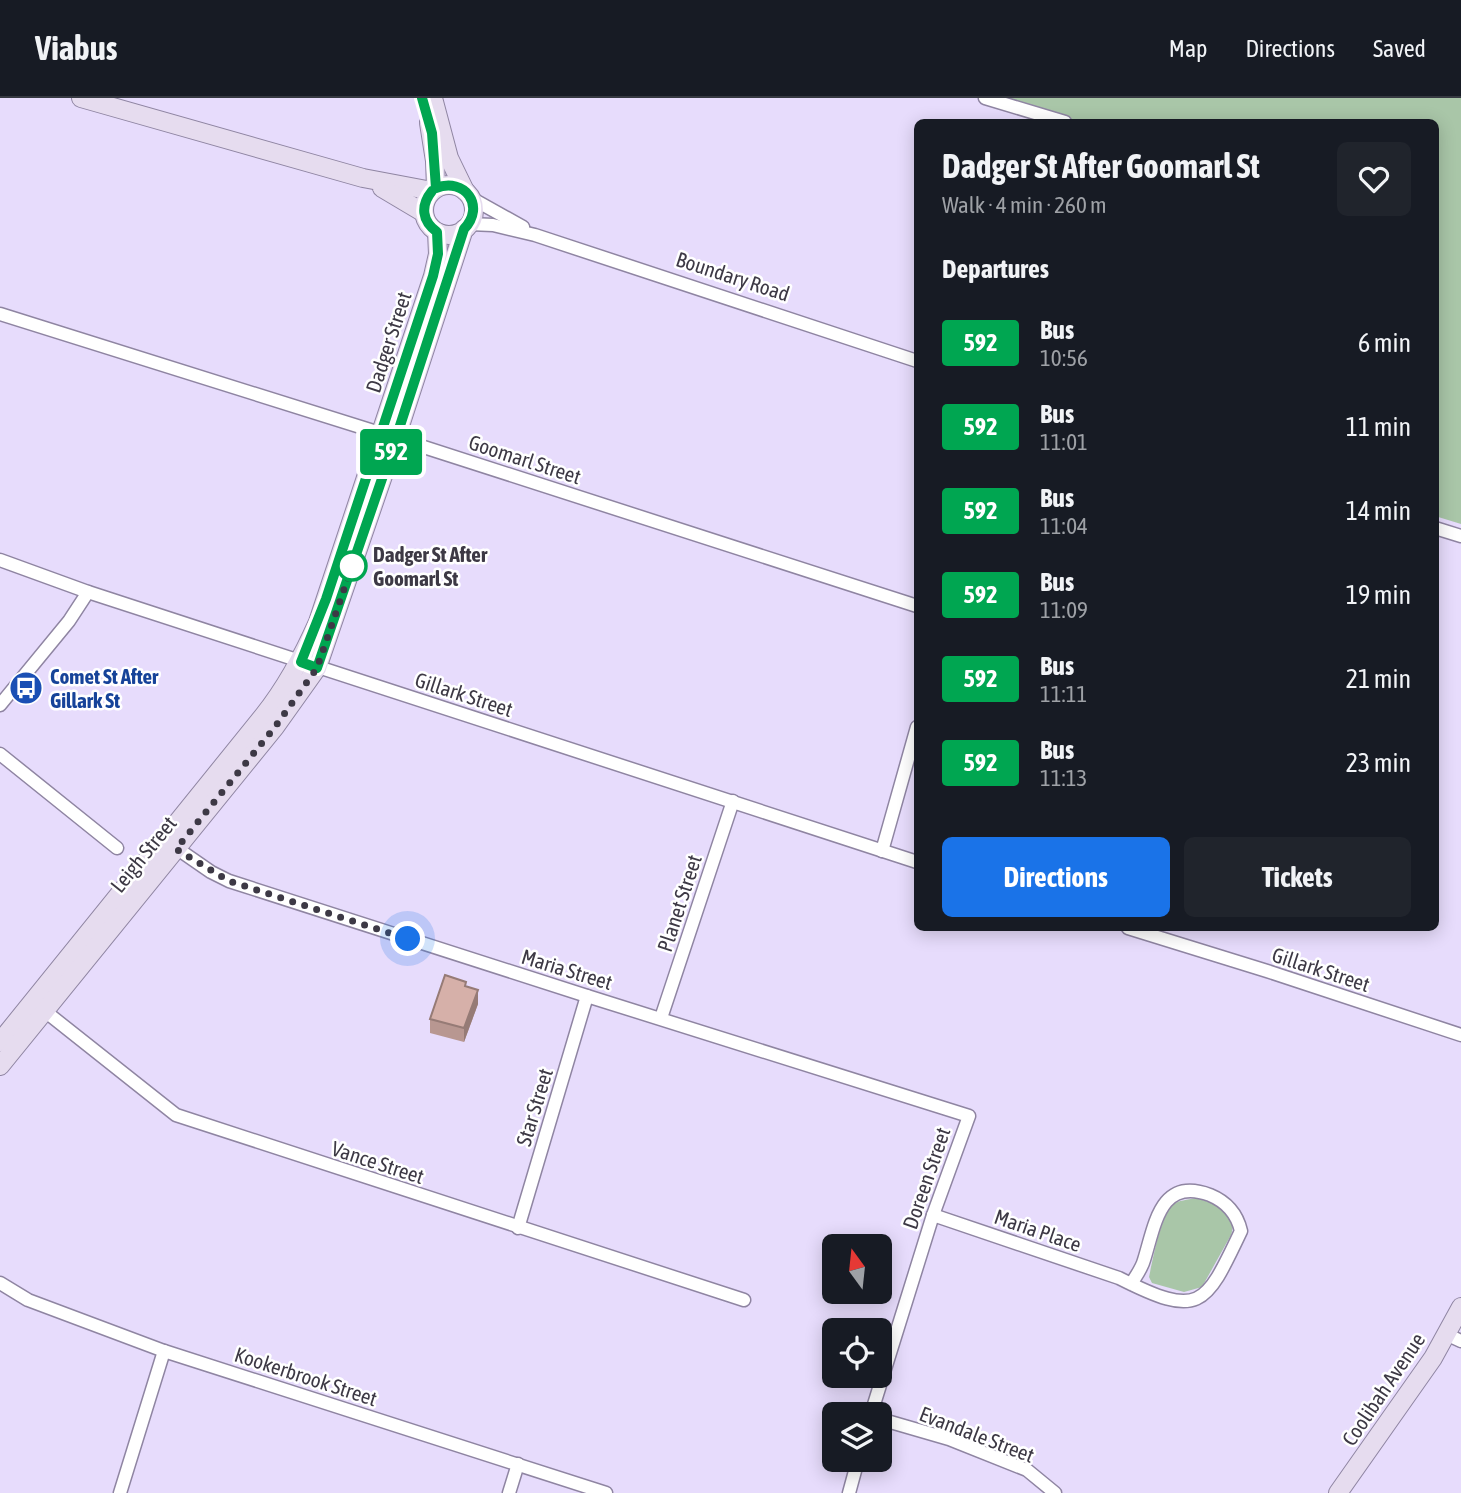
<!DOCTYPE html>
<meta charset="utf-8">
<style>
:root{--surface:#171b24;--page:#20242c;--text:#f1f3f6;--muted:#9ea1a6;--line:#363941;--accent:#1a73e8}
body{margin:0;font-family:"Asap Condensed",sans-serif;background:var(--page);color:var(--text);height:100vh;display:flex;flex-direction:column;font-size:26px;white-space:nowrap}
*{box-sizing:border-box;margin:0}
p{font-size:23px;color:var(--muted)}
.icon{flex:none;width:38px;height:38px;fill:none;stroke:currentColor;stroke-width:2;stroke-linecap:round;stroke-linejoin:round}
.map{position:relative;flex:1;overflow:hidden}
.sheet{position:absolute;left:914px;top:21px;width:525px;height:812px;display:flex;flex-direction:column;background:var(--surface);border-radius:10px;box-shadow:0 4px 18px #0003}
.sheet>*{flex:none}
.badge{padding:0 14px;border-radius:5px;font-size:24px;line-height:46px}
.needle{width:46px;rotate:345deg}
.fabs{position:absolute;left:822px;top:1136px;display:grid;gap:14px}
.fabs a{display:grid;place-items:center;width:70px;height:70px;border-radius:10px;background:var(--surface);box-shadow:0 4px 18px #0003;font-size:35px}
.you{position:absolute;width:35px;height:35px;margin:-18px;border:5px solid #fff;border-radius:50%;background:#1a73e8;box-shadow:0 0 0 10px #1a73e833}
.map>.badge{position:absolute;translate:-50% -50%;box-shadow:0 0 0 4px #fff}
h2{padding:0 28px;font-size:26px;line-height:63px}
.round{display:grid;place-items:center;flex:none;width:74px;height:74px;border-radius:10px;background:var(--page)}
.overview{display:flex;align-items:center;justify-content:space-between;height:119px;padding:0 28px}
h1{font-size:33px;font-weight:700;line-height:52px}
.primary-button{display:flex;gap:14px;margin-top:auto;padding:14px 28px}
.primary-button a{flex:1;height:80px;border-radius:10px;background:var(--accent);color:#fff;font-size:28px;font-weight:700;line-height:80px;text-align:center}
.primary-button a+a{background:var(--page);color:var(--text)}
ul{padding:0;list-style:none}
li{display:flex;align-items:center;gap:21px;height:84px;padding:0 28px}
li div{flex:1}
li b{display:block;font-size:26px}
li em{font-style:normal}
li .badge{min-width:77px;font-weight:700;text-align:center}
header{display:flex;align-items:center;gap:42px;box-sizing:border-box;height:98px;padding:0 35px;background:var(--surface);border-bottom:2px solid var(--line)}
header strong{font-size:33px}
nav{display:flex;gap:38px;margin-inline-start:auto;font-size:24px}
.map>svg:first-child{display:block}
.green{fill:#a9c6a8}
.lines{fill:none;stroke-linecap:round;stroke-linejoin:round}
.street-casing{stroke:#8f85a2;stroke-width:15}
.secondary-casing{stroke:#8f85a2;stroke-width:20}
.street{stroke:#fff;stroke-width:12}
.secondary{stroke:#e6dcef;stroke-width:18}
.wall{fill:#b89791}
.shaded-wall{fill:#967b76}
.building{fill:#d6b0a9;stroke:#967b76;stroke-width:2}
.line-casing{stroke:#fff;stroke-width:16}
.line{stroke:#00a651;stroke-width:10}
.walk{stroke:#3d3945;stroke-width:7;stroke-dasharray:0 12.6}
.stop-dot{fill:#fff;stroke:#00a651;stroke-width:3.5}
.labels{text-anchor:middle;dominant-baseline:central;stroke-width:5;stroke-linejoin:round;paint-order:stroke}
.street-label{font-size:21px;fill:#3d3945;stroke:#fff}
.stop-label{font-size:21px;font-weight:bold;fill:#3d3945;stroke:#fff;text-anchor:start}
.transit-label{font-size:21px;font-weight:bold;fill:#164399;stroke:#fff;text-anchor:start}
</style>
<header>
<strong>Viabus</strong>
<nav><a>Map</a><a>Directions</a><a>Saved</a></nav>
</header>
<div class="map">
<svg width="1461" height="1395" viewBox="0 0 1461 1395">
<rect width="100%" height="100%" fill="#e7dcfc"/>
<g class="green">
<polygon points="986,0 1461,0 1461,426 1435,418 1435,24 1070,24"/>
<path d="M1195,1100C1212,1104 1239,1114 1231,1137L1202,1189L1184,1194L1152,1185L1149,1179C1153,1161 1160,1119 1173,1107C1178,1102 1188,1102 1195,1100Z"/>
</g>
<g class="lines">
<defs>
<g id="street">
<polyline points="985,0 1065,24"/>
<polyline points="471,100 523,129"/>
<polyline points="469,126 493,127 535,137 917,263"/>
<polyline points="0,216 402,342 917,508"/>
<polyline points="1435,430 1461,438"/>
<polyline points="0,462 88,494 917,764"/>
<polyline points="0,607 69,523 88,494"/>
<polyline points="0,656 117,750"/>
<polyline points="172,747 211,774 229,783 587,898 969,1018 933,1117 871,1316"/>
<polyline points="882,753 917,629"/>
<polyline points="1128,830 1267,873 1461,937"/>
<polyline points="41,910 176,1017 744,1202"/>
<polyline points="661,920 733,703"/>
<path d="M933,1117L1119,1180C1200,1221 1205,1209 1241,1133C1237,1116 1227,1104 1210,1097C1160,1078 1155,1127 1144,1162C1142,1170 1136,1178 1131,1186"/>
<polyline points="518,1130 587,898"/>
<polyline points="0,1185 28,1202 164,1253 606,1395"/>
<polyline points="1448,1237 1461,1243"/>
<polyline points="880,1321 949,1341 1027,1372 1055,1395"/>
<polyline points="120,1395 164,1253"/>
<polyline points="509,1395 518,1366"/>
<polyline points="849,1395 858,1362"/>
</g>
<g id="secondary">
<polyline points="81,0 363,80 432,93"/>
<polyline points="433,0 449,60 465,93"/>
<polyline points="429,25 435,63 436,90"/>
<circle cx="449" cy="112" r="25"/>
<polyline points="382,90 424,115"/>
<path d="M0,944L264,617C287,588 303,558 318,524L433,178L438,156L437,134"/>
<polyline points="0,968 275,629 317,570 396,340 464,131"/>
<polyline points="1338,1395 1433,1260 1461,1209"/>
</g>
</defs>
<use href="#street" class="street-casing"/>
<use href="#secondary" class="secondary-casing"/>
<use href="#street" class="street"/>
<use href="#secondary" class="secondary"/>
</g>
<polygon class="wall" points="466,888 478,906 464,944 430,935 430,921"/>
<polygon class="shaded-wall" points="478,892 478,906 464,944 464,930"/>
<polygon class="building" points="445,877 466,884 465,888 478,892 464,930 430,921"/>
<g class="lines">
<defs>
<path id="line" d="M422,0L432,35L436,90C465,79 486,108 464,131L396,340L317,570L301,564L326,501L433,178L438,156L437,134C422,123 420,108 432,93"/>
</defs>
<use href="#line" class="line-casing"/>
<use href="#line" class="line"/>
<polyline class="walk" points="352,468 317,570 275,629 176,751 229,783 408,841"/>
</g>
<defs>
<symbol id="bus-disc" viewBox="-11 -11 22 22"><circle r="9.5" fill="#1a4fb4" stroke="#fff"/><path d="M-5-6H5V4H4V6H2V4H-2V6H-4V4H-5ZM-3.5-4V0h7V-4ZM-3.5 1.2v1.5H-2V1.2ZM2 1.2v1.5H3.5V1.2Z" fill="#fff"/></symbol>
</defs>
<g fill-rule="evenodd">
<use href="#bus-disc" x="7" y="571" width="38" height="38"/>
</g>
<circle class="stop-dot" cx="352" cy="468" r="14"/>
<g class="labels">
<g class="street-label">
<text transform="translate(733 178) rotate(18)">Boundary Road</text>
<text transform="translate(388 244) rotate(-72)">Dadger Street</text>
<text transform="translate(525 361) rotate(18)">Goomarl Street</text>
<text transform="translate(464 596) rotate(18)">Gillark Street</text>
<text transform="translate(143 756) rotate(-51)">Leigh Street</text>
<text transform="translate(679 805) rotate(-72)">Planet Street</text>
<text transform="translate(567 871) rotate(17)">Maria Street</text>
<text transform="translate(1321 871) rotate(18)">Gillark Street</text>
<text transform="translate(534 1009) rotate(-73)">Star Street</text>
<text transform="translate(378 1064) rotate(18)">Vance Street</text>
<text transform="translate(926 1080) rotate(-71)">Doreen Street</text>
<text transform="translate(1038 1132) rotate(19)">Maria Place</text>
<text transform="translate(306 1278) rotate(18)">Kookerbrook Street</text>
<text transform="translate(1383 1291) rotate(-56)">Coolibah Avenue</text>
<text transform="translate(977 1336) rotate(21)">Evandale Street</text>
</g>
<g class="stop-label">
<text x="373" y="456">Dadger St After<tspan x="373" dy="24">Goomarl St</tspan></text>
</g>
<g class="transit-label">
<text x="50" y="578">Comet St After<tspan x="50" dy="24">Gillark St</tspan></text>
</g>
</g>
</svg>
<div class="fabs">
<a><svg class="needle" viewBox="-14 -14 28 28"><path d="M0-13l5 13h-10z" fill="#e53935"/><path d="M0 13l5-13h-10z" fill="#9ea1a6"/></svg></a>
<a><svg class="icon" aria-label="locate" viewBox="0 0 24 24"><circle cx="12" cy="12" r="6"/><path d="M12 2v4M12 18v4M2 12h4M18 12h4"/></svg></a>
<a><svg class="icon" aria-label="layers" viewBox="0 0 24 24"><path d="M12 4l9 5-9 5-9-5zM3 14l9 5 9-5"/></svg></a>
</div>
<div class="you" style="left:408px;top:841px"></div>
<b class="badge" style="left:391px;top:354px;background:#00a651;color:#fff">592</b>
<section class="sheet">
<div class="overview"><div><h1>Dadger St After Goomarl St</h1><p>Walk · 4 min · 260 m</p></div><a class="round"><svg class="icon" aria-label="heart" viewBox="0 0 24 24"><path d="M12 20l-8-8c-3-5 5-10 8-4 3-6 11-1 8 4z"/></svg></a></div>
<h2>Departures</h2>
<ul>
<li><span class="badge" style="background:#00a651;color:#fff">592</span><div><b>Bus</b><p>10:56</p></div><em>6 min</em></li>
<li><span class="badge" style="background:#00a651;color:#fff">592</span><div><b>Bus</b><p>11:01</p></div><em>11 min</em></li>
<li><span class="badge" style="background:#00a651;color:#fff">592</span><div><b>Bus</b><p>11:04</p></div><em>14 min</em></li>
<li><span class="badge" style="background:#00a651;color:#fff">592</span><div><b>Bus</b><p>11:09</p></div><em>19 min</em></li>
<li><span class="badge" style="background:#00a651;color:#fff">592</span><div><b>Bus</b><p>11:11</p></div><em>21 min</em></li>
<li><span class="badge" style="background:#00a651;color:#fff">592</span><div><b>Bus</b><p>11:13</p></div><em>23 min</em></li>
</ul>
<div class="primary-button"><a>Directions</a><a>Tickets</a></div>
</section>
</div>
